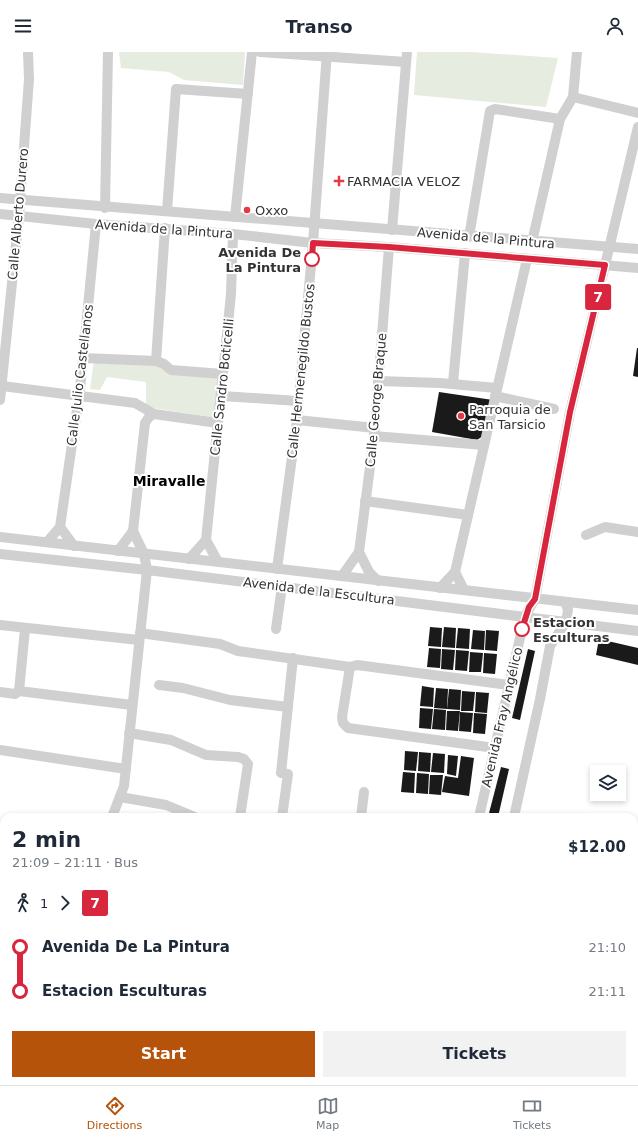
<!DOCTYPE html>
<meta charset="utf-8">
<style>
:root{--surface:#fff;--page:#f2f2f3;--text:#1f2937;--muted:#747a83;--line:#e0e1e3;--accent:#b45309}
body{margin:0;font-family:"DejaVu Sans",sans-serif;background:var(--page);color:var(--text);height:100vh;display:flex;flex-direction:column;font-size:15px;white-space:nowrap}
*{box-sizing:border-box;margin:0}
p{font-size:13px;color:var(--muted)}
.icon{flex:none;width:22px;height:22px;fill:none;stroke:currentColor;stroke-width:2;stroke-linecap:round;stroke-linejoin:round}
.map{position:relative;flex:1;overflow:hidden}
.drawer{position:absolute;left:0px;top:761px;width:638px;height:272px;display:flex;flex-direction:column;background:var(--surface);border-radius:12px 12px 0 0;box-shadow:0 2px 6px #0003}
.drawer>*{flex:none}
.badge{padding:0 8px;border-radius:3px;font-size:14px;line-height:26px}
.buttons{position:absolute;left:590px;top:713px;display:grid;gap:8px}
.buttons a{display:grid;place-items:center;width:36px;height:36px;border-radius:0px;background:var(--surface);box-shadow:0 2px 6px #0003;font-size:20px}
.map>.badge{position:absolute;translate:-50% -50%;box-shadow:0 0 0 2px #fff}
.legs{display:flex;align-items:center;gap:6px;height:44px;padding:0 12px;font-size:13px}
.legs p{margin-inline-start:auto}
.overview{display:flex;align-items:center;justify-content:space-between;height:68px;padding:0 12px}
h1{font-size:22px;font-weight:600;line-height:30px}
.button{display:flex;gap:8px;margin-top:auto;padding:8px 12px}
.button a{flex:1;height:46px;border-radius:0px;background:var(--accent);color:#fff;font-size:16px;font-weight:600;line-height:46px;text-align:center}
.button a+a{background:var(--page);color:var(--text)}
ul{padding:0 12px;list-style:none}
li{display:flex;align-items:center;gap:14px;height:44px;font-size:15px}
li i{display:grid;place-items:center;width:6px;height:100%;margin:0 5px;background:currentColor}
li i::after{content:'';width:10px;height:10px;margin:-5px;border:3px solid;border-radius:50%;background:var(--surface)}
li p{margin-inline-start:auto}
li:first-child i{background:linear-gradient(#0000 50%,currentColor 0)}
li:last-child i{background:linear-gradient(currentColor 50%,#0000 0)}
header{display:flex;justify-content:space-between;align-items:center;height:52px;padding:0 12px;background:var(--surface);font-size:18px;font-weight:600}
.dock{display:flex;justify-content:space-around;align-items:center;height:56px;border-top:1px solid var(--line);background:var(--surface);font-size:11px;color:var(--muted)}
.dock a{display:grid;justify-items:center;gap:2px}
.dock .on{color:var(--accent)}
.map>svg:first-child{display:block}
.green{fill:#e6ecdf}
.building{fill:#1a1a1a}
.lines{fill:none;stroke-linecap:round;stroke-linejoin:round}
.minor{stroke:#d0d0d0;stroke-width:10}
.major{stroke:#ababab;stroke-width:13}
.line-1-casing{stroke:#fff;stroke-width:9}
.line-1{stroke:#d7263d;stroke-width:6}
.poi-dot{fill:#e63946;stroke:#fff;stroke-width:1.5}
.stop-1-dot{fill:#fff;stroke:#d7263d;stroke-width:2}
.labels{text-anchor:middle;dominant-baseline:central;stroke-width:4;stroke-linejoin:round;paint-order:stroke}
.poi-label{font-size:13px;fill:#333;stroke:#fff;text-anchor:start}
.street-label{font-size:13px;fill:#333;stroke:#fff}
.stop-label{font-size:13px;font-weight:bold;fill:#333;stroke:#fff;text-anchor:end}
.neighbourhood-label{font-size:14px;font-weight:bold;fill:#000;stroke:#fff}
</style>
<header><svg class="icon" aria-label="menu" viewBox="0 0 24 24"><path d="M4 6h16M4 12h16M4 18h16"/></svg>Transo<svg class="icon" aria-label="person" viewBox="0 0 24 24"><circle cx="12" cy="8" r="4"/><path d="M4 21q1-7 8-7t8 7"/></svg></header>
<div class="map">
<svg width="638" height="1033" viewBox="0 0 638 1033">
<rect width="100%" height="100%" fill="#fff"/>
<g class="green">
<polygon points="119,0 245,0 243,33 184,28 169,20 121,16"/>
<polygon points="417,0 471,0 558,6 546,55 414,43"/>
<polygon points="94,308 162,313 222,325 218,366 146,355 146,330 107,325 100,338 90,337"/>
<polygon points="0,885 4,885 4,966 0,965"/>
</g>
<g class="building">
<polygon points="637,296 638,296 638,325 633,324"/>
<polygon points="439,340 493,348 483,384 477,388 432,380"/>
<polygon points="430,575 442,576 441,595 428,594"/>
<polygon points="444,575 456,576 455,596 442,595"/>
<polygon points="458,576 470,577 469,597 456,596"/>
<polygon points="473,578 485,579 484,598 471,597"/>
<polygon points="486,578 499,579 497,599 485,598"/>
<polygon points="599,587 638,596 638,613 596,603"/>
<polygon points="429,596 441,597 440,616 427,615"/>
<polygon points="442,597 455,598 453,618 441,617"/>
<polygon points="528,597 535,599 520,668 512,666"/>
<polygon points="456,598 469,599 467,619 455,618"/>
<polygon points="470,600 483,601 481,620 469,620"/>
<polygon points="484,601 497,602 495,622 483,621"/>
<polygon points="422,634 434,636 433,655 420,654"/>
<polygon points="436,636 448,637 447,657 434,656"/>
<polygon points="449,637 461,638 460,658 447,657"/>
<polygon points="462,639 475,640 473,659 461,659"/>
<polygon points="476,640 489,641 487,661 475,660"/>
<polygon points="420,656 433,657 431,677 419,676"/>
<polygon points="434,657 446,658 445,678 432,677"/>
<polygon points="447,659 460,659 458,679 446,678"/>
<polygon points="460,660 473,661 471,680 459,679"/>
<polygon points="474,661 487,662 485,682 473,681"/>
<polygon points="405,699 418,700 416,719 404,718"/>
<polygon points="419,700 431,701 430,720 418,719"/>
<polygon points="433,701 445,702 444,721 431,720"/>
<polygon points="448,703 458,704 456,724 447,722"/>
<polygon points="461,704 474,706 469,744 442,740 445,724 458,726"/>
<polygon points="501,715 509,717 498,765 488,765"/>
<polygon points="403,720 415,721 414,741 401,740"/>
<polygon points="417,721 429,722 428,742 416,741"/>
<polygon points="430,723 443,723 441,743 429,742"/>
<polygon points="442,1029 612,1029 611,1033 449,1033 441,1031"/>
</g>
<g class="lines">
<g class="minor">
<polyline points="260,0 406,10"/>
<polyline points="573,45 638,61"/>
<polyline points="0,146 638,197"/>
<polyline points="105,156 108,0"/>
<polyline points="167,159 176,37 248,42"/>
<polyline points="0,162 96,172 233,182 313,191 389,195 638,216"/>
<polyline points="235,165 252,0"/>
<polyline points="392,178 407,0"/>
<polyline points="469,185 490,59 495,57 560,67"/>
<polyline points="532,190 560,67 573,45 577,0"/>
<polyline points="83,306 156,309 164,312 171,318 223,322"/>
<polyline points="156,309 165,176"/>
<polyline points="378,329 440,331 497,336"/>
<polyline points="453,331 465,201"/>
<polyline points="2,334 135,351 154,362"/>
<polyline points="222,344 298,349"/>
<polyline points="495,344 554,357"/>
<polyline points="0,348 19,163 29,27 28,0"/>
<polyline points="297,368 375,376"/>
<polyline points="374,384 484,393"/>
<polyline points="365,449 468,463"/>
<polyline points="60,475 74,494"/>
<polyline points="586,483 605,475 638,480"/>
<polyline points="0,485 638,558"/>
<polyline points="47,490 60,475 80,337 96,172"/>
<polyline points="118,499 133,479"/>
<polyline points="0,502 147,518 638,579"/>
<polyline points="189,507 206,488"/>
<polyline points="218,510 206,488 231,242 233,182"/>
<polyline points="277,517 297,368 313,191 327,0"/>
<polyline points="455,520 464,538"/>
<polyline points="342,524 359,500"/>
<polyline points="378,529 369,520 359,500 374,384 389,195"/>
<polyline points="440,536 455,520 527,207"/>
<polyline points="0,573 139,588"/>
<polyline points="276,577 282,534"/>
<polyline points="140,581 220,592 238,599 350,615 357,613 509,633"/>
<polyline points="350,615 342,665 343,671 348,676 495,696"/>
<polyline points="159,633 183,636 230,648 288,655"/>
<polyline points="19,639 25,577"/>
<polyline points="0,640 15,642 19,639 132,653"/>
<polyline points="129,681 171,688 206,703 238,705 244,707 248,712 240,765"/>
<polyline points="0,698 126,717"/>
<polyline points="120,745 166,753 195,765"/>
<polyline points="112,765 124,734 147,518 144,502 133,479 145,371 149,365 154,362 218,371"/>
<polyline points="282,765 288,722 281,721 293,606"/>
<polyline points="361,765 364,740"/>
<polyline points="479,765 525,564 535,547 570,360 638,75"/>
<polyline points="514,765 540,647 550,594 566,570 568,558 565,550"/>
<polyline points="0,973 4,974"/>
<polyline points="175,1029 186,1033"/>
<polyline points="209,1033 209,1029"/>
<polyline points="361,1033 364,1029"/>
<polyline points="403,1033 406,1029"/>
</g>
<polyline class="major" points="633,1033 638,1015"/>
</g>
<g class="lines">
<defs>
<polyline id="line-1" points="312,207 313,191 389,195 605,213 570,360 535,547 529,555 522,577"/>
</defs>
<use href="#line-1" class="line-1-casing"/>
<use href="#line-1" class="line-1"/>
</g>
<g class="poi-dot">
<path d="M337 123h4v4h4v4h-4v4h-4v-4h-4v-4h4z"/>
<circle cx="247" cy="158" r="4"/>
<circle cx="461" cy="364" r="4"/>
</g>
<g class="stop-1-dot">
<circle cx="312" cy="207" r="7"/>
<circle cx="522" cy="577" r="7"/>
</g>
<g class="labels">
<g class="poi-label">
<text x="347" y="129">FARMACIA VELOZ</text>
<text x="255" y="158">Oxxo</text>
<text x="469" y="357">Parroquia de<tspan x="469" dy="15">San Tarsicio</tspan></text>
</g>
<g class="street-label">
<text transform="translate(18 162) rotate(-85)">Calle Alberto Durero</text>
<text transform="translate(164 177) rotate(4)">Avenida de la Pintura</text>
<text transform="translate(486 186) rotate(5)">Avenida de la Pintura</text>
<text transform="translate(301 319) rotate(-84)">Calle Hermenegildo Bustos</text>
<text transform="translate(80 323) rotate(-83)">Calle Julio Castellanos</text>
<text transform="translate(222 335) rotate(-84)">Calle Sandro Boticelli</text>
<text transform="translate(376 348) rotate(-85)">Calle George Braque</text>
<text transform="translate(319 539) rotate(7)">Avenida de la Escultura</text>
<text transform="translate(502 665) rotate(-77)">Avenida Fray Angélico</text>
</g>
<g class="stop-label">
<text x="301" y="200">Avenida De<tspan x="301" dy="15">La Pintura</tspan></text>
<text x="533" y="570" text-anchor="start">Estacion<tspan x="533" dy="15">Esculturas</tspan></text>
</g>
<g class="neighbourhood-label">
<text x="169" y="429">Miravalle</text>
</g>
</g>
</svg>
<div class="buttons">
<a><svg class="icon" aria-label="layers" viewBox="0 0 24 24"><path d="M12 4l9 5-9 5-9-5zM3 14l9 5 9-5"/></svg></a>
</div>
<b class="badge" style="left:598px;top:245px;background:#d7263d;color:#fff">7</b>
<section class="drawer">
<div class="overview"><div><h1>2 min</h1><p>21:09 – 21:11 · Bus</p></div><b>$12.00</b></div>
<div class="legs"><svg class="icon" aria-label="walk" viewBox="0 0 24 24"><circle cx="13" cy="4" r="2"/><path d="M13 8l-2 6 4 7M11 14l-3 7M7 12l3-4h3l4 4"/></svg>1<svg class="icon" aria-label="forward" viewBox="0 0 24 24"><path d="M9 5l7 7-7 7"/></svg><b class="badge" style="background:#d7263d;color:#fff">7</b></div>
<ul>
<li><i style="color:#d7263d"></i><b>Avenida De La Pintura</b><p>21:10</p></li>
<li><i style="color:#d7263d"></i><b>Estacion Esculturas</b><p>21:11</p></li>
</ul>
<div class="button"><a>Start</a><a>Tickets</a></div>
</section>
</div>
<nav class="dock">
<a class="on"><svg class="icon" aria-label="directions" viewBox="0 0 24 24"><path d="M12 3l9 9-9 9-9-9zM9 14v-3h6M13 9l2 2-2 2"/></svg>Directions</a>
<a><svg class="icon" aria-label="map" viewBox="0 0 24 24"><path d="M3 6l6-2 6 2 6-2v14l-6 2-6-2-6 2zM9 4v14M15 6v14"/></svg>Map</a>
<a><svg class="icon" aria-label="tickets" viewBox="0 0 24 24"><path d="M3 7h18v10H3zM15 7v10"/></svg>Tickets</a>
</nav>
